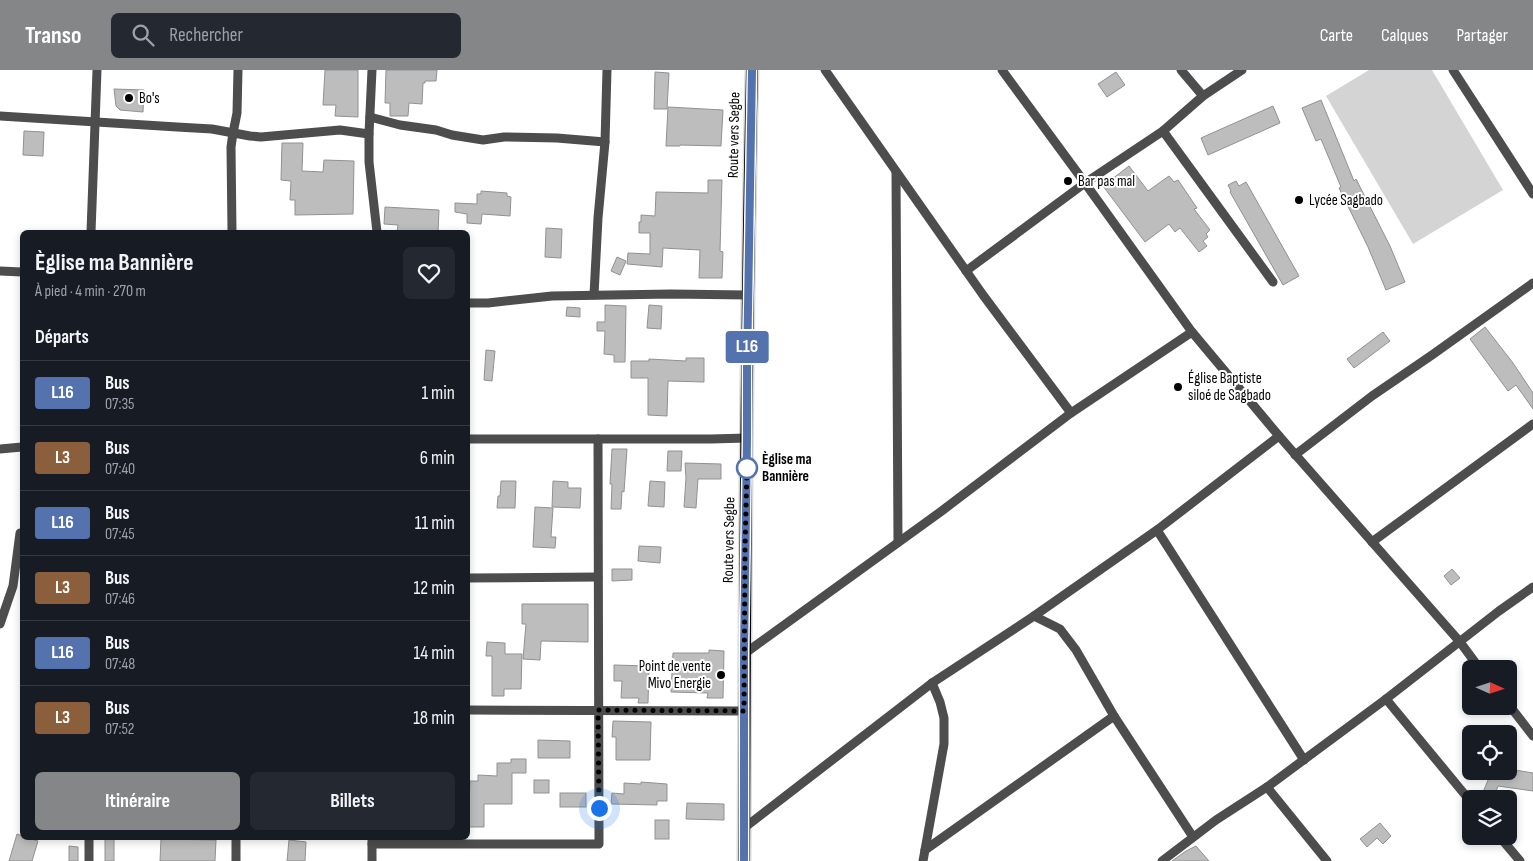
<!DOCTYPE html>
<html lang="fr">
<meta charset="utf-8">
<style>
:root{--surface:#171b24;--page:#242831;--text:#f1f3f6;--muted:#9ea1a6;--line:#363941;--accent:#858687}
body{margin:0;font-family:"Sofia Sans Condensed",sans-serif;background:var(--page);color:var(--text);height:100vh;display:flex;flex-direction:column;font-size:19px;white-space:nowrap}
*{box-sizing:border-box;margin:0}
p{font-size:16px;color:var(--muted)}
.icon{flex:none;width:28px;height:28px;fill:none;stroke:currentColor;stroke-width:2;stroke-linecap:round;stroke-linejoin:round}
.map{position:relative;flex:1;overflow:hidden}
.panel{position:absolute;left:20px;top:160px;width:450px;height:610px;display:flex;flex-direction:column;background:var(--surface);border-radius:8px;box-shadow:0 2px 8px #0003}
.panel>*{flex:none}
.badge{padding:0 10px;border-radius:4px;font-size:18px;line-height:32px}
.needle{width:32px;rotate:93deg}
.tools{position:absolute;left:1462px;top:590px;display:grid;gap:10px}
.tools a{display:grid;place-items:center;width:55px;height:55px;border-radius:8px;background:var(--surface);box-shadow:0 2px 8px #0003;font-size:25px}
.you{position:absolute;width:25px;height:25px;margin:-12px;border:4px solid #fff;border-radius:50%;background:#1a73e8;box-shadow:0 0 0 8px #1a73e833}
.map>.badge{position:absolute;translate:-50% -50%;box-shadow:0 0 0 2px #fff}
h2{padding:0 15px;font-size:19px;line-height:45px}
.round{display:grid;place-items:center;flex:none;width:52px;height:52px;border-radius:8px;background:var(--page)}
.headline{display:flex;align-items:center;justify-content:space-between;height:85px;padding:0 15px}
h1{font-size:24px;font-weight:700;line-height:38px}
.primary-button{display:flex;gap:10px;margin-top:auto;padding:10px 15px}
.primary-button a{flex:1;height:58px;border-radius:8px;background:var(--accent);color:#fff;font-size:20px;font-weight:700;line-height:58px;text-align:center}
.primary-button a+a{background:var(--page);color:var(--text)}
ul{padding:0;list-style:none}
li{display:flex;align-items:center;gap:15px;height:65px;padding:0 15px;border-top:1px solid var(--line)}
li div{flex:1}
li b{display:block;font-size:19px}
li em{font-style:normal}
li .badge{min-width:55px;font-weight:700;text-align:center}
header{display:flex;align-items:center;gap:30px;box-sizing:border-box;height:70px;padding:0 25px;background:var(--accent);color:#fff}
header strong{font-size:24px}
nav{display:flex;gap:28px;margin-inline-start:auto;font-size:18px}
.search{width:350px;height:45px;background:var(--page);display:flex;align-items:center;gap:12px;box-sizing:border-box;padding:0 18px;border-radius:8px;color:var(--muted);font-size:19px}
.map>svg:first-child{display:block}
.green{fill:#d4d4d4}
.building{fill:#bdbdbd;stroke:#919191}
.lines{fill:none;stroke-linecap:round;stroke-linejoin:round}
.major-casing{stroke:#dbdbdb;stroke-width:15}
.minor{stroke:#4d4d4d;stroke-width:9}
.major{stroke:#000;stroke-width:12}
.line-casing{stroke:#fff;stroke-width:11}
.line{stroke:#5472ae;stroke-width:8}
.walk{stroke:#000;stroke-width:5;stroke-dasharray:0 9}
.poi-dot{fill:#000;stroke:#fff;stroke-width:2}
.stop-dot{fill:#fff;stroke:#5472ae;stroke-width:2.5}
.labels{text-anchor:middle;dominant-baseline:central;stroke-width:4;stroke-linejoin:round;paint-order:stroke}
.poi-label{font-size:15px;fill:#000;stroke:#fff;text-anchor:start}
.street-label{font-size:15px;fill:#000;stroke:#fff}
.stop-label{font-size:15px;font-weight:bold;fill:#000;stroke:#fff;text-anchor:start}
</style>
<header>
<strong>Transo</strong>
<div class="search"><svg class="icon" aria-label="search" viewBox="0 0 24 24"><circle cx="10" cy="10" r="6"/><path d="M15 15l6 6"/></svg>Rechercher</div>
<nav><a>Carte</a><a>Calques</a><a>Partager</a></nav>
</header>
<div class="map">
<svg width="1533" height="791" viewBox="0 0 1533 791">
<rect width="100%" height="100%" fill="#fff"/>
<polygon class="green" points="1369,0 1432,0 1503,120 1413,174 1326,26"/>
<g class="building">
<polygon points="325,0 358,0 358,47 335,46 336,35 323,35"/>
<polygon points="386,0 437,0 436,11 425,11 425,13 423,13 422,34 409,33 408,46 390,46 390,33 385,33"/>
<polygon points="655,2 669,3 667,39 654,39"/>
<polygon points="1116,2 1125,15 1107,27 1098,14"/>
<polygon points="114,19 144,20 143,42 120,40 116,36"/>
<polygon points="1321,30 1354,111 1356,109 1390,176 1405,212 1386,220 1368,177 1339,118 1341,117 1321,69 1316,71 1302,38"/>
<polygon points="1273,36 1280,53 1208,85 1201,68"/>
<polygon points="668,37 723,40 721,76 680,75 680,76 666,76"/>
<polygon points="24,61 44,62 43,86 23,85"/>
<polygon points="282,73 303,73 302,101 323,102 324,90 354,91 353,144 295,145 295,130 290,130 291,111 281,110"/>
<polygon points="1129,96 1148,121 1169,106 1174,112 1178,110 1197,138 1194,139 1210,160 1206,164 1208,167 1203,171 1207,176 1199,182 1180,158 1175,162 1169,154 1145,172 1103,116"/>
<polygon points="708,110 722,110 720,181 723,182 722,208 699,208 700,180 663,178 662,197 627,194 628,183 650,184 650,163 639,163 639,152 641,152 641,145 655,146 656,122 708,123"/>
<polygon points="1236,111 1239,116 1246,112 1299,206 1283,215 1230,122 1231,121 1228,115"/>
<polygon points="481,121 507,123 507,126 511,127 510,146 482,144 481,154 467,153 467,144 455,142 455,133 477,134 477,124 481,124"/>
<polygon points="385,137 439,140 438,162 397,162 398,155 384,154"/>
<polygon points="546,158 562,159 561,188 545,187"/>
<polygon points="617,187 626,191 620,205 611,201"/>
<polygon points="605,235 626,236 625,292 614,292 614,285 604,284 605,261 597,261 597,252 605,252"/>
<polygon points="649,235 662,236 661,259 647,258"/>
<polygon points="567,237 580,238 580,247 566,246"/>
<polygon points="1485,257 1513,293 1533,323 1533,339 1516,315 1508,321 1470,269"/>
<polygon points="1383,262 1390,271 1354,298 1347,289"/>
<polygon points="486,280 495,281 492,311 484,310"/>
<polygon points="686,288 704,288 704,312 668,311 667,346 648,345 648,308 631,308 631,291 649,291 649,289 686,291"/>
<polygon points="612,379 627,379 624,422 622,421 621,439 611,439 612,414 610,414"/>
<polygon points="668,381 682,381 681,401 667,401"/>
<polygon points="685,393 721,394 721,409 698,409 696,438 684,437 686,408"/>
<polygon points="501,411 516,411 515,438 497,438 498,426 500,426"/>
<polygon points="553,411 568,412 568,418 581,418 580,438 552,437"/>
<polygon points="650,411 665,412 664,437 648,436"/>
<polygon points="535,437 553,438 551,467 556,467 555,478 533,477"/>
<polygon points="639,476 661,477 660,493 638,491"/>
<polygon points="612,499 632,499 632,510 612,511"/>
<polygon points="1452,499 1460,508 1451,515 1444,506"/>
<polygon points="522,534 588,534 588,572 541,571 540,590 523,589 526,554 522,554"/>
<polygon points="487,572 505,573 505,584 522,584 521,619 504,619 504,626 492,626 492,586 486,586"/>
<polygon points="709,580 724,581 723,628 707,628 708,623 671,622 673,583 709,583"/>
<polygon points="614,595 649,596 648,633 638,633 639,628 621,628 622,611 614,611"/>
<polygon points="613,651 651,652 650,690 616,690 616,667 612,667"/>
<polygon points="538,670 570,671 570,688 538,688"/>
<polygon points="511,689 526,689 526,703 512,703 512,734 484,734 484,757 468,757 470,711 478,711 478,705 497,706 497,693 511,693"/>
<polygon points="1509,699 1533,703 1533,721 1498,716 1493,729 1480,729 1492,701 1509,701"/>
<rect x="534" y="710" width="15" height="13"/>
<polygon points="641,712 667,714 667,731 657,731 657,735 611,734 612,723 624,724 624,713 641,714"/>
<rect x="560" y="723" width="26" height="14"/>
<polygon points="687,733 724,734 724,750 686,749"/>
<rect x="655" y="750" width="14" height="19"/>
<polygon points="1380,753 1391,766 1383,774 1377,768 1367,777 1360,769"/>
<polygon points="17,764 22,766 22,768 28,768 38,771 32,791 9,791"/>
<rect x="105" y="768" width="9" height="23"/>
<polygon points="161,769 216,770 215,791 160,791"/>
<polygon points="289,770 306,772 305,791 287,791"/>
<polygon points="69,776 78,777 78,791 69,791"/>
<polygon points="1196,776 1209,791 1172,791 1186,781"/>
</g>
<g class="lines">
<defs>
<path id="major" d="M744,791C745,527 746,264 752,0"/>
</defs>
<use href="#major" class="major-casing"/>
<g class="minor">
<polyline points="372,0 369,64 369,92 377,162"/>
<polyline points="825,0 983,225 1071,343"/>
<polyline points="1002,0 1085,113 1192,262 1279,366 1460,572 1480,599"/>
<polyline points="1181,0 1203,26"/>
<polyline points="1453,0 1533,124"/>
<polyline points="0,46 177,57 212,59 250,66 261,67 340,60 369,64"/>
<polyline points="370,47 400,55 436,60 452,65 483,70 504,67 557,68 605,72"/>
<polyline points="1163,61 1273,212"/>
<polyline points="896,102 898,472"/>
<polyline points="91,162 97,0"/>
<polyline points="232,162 231,77 233,63 237,43 238,0"/>
<polyline points="0,201 22,202"/>
<polyline points="966,201 1085,113 1163,61 1203,26 1242,0"/>
<polyline points="594,225 598,148 605,72 607,0"/>
<polyline points="468,233 488,233 552,226 671,224 748,225"/>
<polyline points="468,369 711,369 747,368"/>
<polyline points="0,379 22,377"/>
<polyline points="1295,385 1372,326 1432,285 1533,213"/>
<polyline points="1157,460 1304,690"/>
<polyline points="1372,472 1533,354"/>
<polyline points="468,508 598,507"/>
<polyline points="1034,546 1060,559 1076,580 1114,646 1193,767"/>
<polyline points="0,554 13,516 20,463 22,464"/>
<polyline points="744,584 943,440 1071,343 1192,262"/>
<polyline points="1386,629 1471,732"/>
<polyline points="1509,635 1533,666"/>
<polyline points="468,640 744,641"/>
<polyline points="1267,717 1327,791"/>
<polyline points="744,758 932,613 1034,546 1157,460 1279,366"/>
<polyline points="1499,766 1520,791"/>
<polyline points="236,768 236,791"/>
<polyline points="372,774 599,774 598,369"/>
<polyline points="925,780 1114,646"/>
<polyline points="89,791 89,768"/>
<polyline points="372,791 372,768"/>
<polyline points="923,791 944,674 944,648 940,632 932,613"/>
<polyline points="1162,791 1216,750 1267,717 1386,629 1499,541 1533,517"/>
</g>
<use href="#major" class="major"/>
</g>
<g class="lines">
<defs>
<polyline id="line" points="744,791 744,584 747,368 747,298 752,0"/>
</defs>
<use href="#line" class="line-casing"/>
<use href="#line" class="line"/>
<polyline class="walk" points="599,738 598,640 744,641 745,477 747,398"/>
</g>
<g class="poi-dot">
<circle cx="129" cy="28" r="5"/>
<circle cx="1068" cy="111" r="5"/>
<circle cx="1299" cy="130" r="5"/>
<circle cx="1178" cy="317" r="5"/>
<circle cx="721" cy="605" r="5"/>
</g>
<circle class="stop-dot" cx="747" cy="398" r="10"/>
<g class="labels">
<g class="poi-label">
<text x="139" y="28">Bo's</text>
<text x="1078" y="111">Bar pas mal</text>
<text x="1309" y="130">Lycée Sagbado</text>
<text x="1188" y="308">Église Baptiste<tspan x="1188" dy="17">siloé de Sagbado</tspan></text>
<text x="711" y="596" text-anchor="end">Point de vente<tspan x="711" dy="17">Mivo Energie</tspan></text>
</g>
<g class="street-label">
<text transform="translate(734 65) rotate(-89)">Route vers Segbe</text>
<text transform="translate(729 470) rotate(-89)">Route vers Segbe</text>
</g>
<g class="stop-label">
<text x="762" y="389">Èglise ma<tspan x="762" dy="17">Bannière</tspan></text>
</g>
</g>
</svg>
<div class="tools">
<a><svg class="needle" viewBox="-14 -14 28 28"><path d="M0-13l5 13h-10z" fill="#e53935"/><path d="M0 13l5-13h-10z" fill="#9ea1a6"/></svg></a>
<a><svg class="icon" aria-label="locate" viewBox="0 0 24 24"><circle cx="12" cy="12" r="6"/><path d="M12 2v4M12 18v4M2 12h4M18 12h4"/></svg></a>
<a><svg class="icon" aria-label="layers" viewBox="0 0 24 24"><path d="M12 4l9 5-9 5-9-5zM3 14l9 5 9-5"/></svg></a>
</div>
<div class="you" style="left:599px;top:738px"></div>
<b class="badge" style="left:747px;top:277px;background:#5472ae;color:#fff">L16</b>
<section class="panel">
<div class="headline"><div><h1>Èglise ma Bannière</h1><p>À pied · 4 min · 270 m</p></div><a class="round"><svg class="icon" aria-label="heart" viewBox="0 0 24 24"><path d="M12 20l-8-8c-3-5 5-10 8-4 3-6 11-1 8 4z"/></svg></a></div>
<h2>Départs</h2>
<ul>
<li><span class="badge" style="background:#5472ae;color:#fff">L16</span><div><b>Bus</b><p>07:35</p></div><em>1 min</em></li>
<li><span class="badge" style="background:#8b5e3c;color:#fff">L3</span><div><b>Bus</b><p>07:40</p></div><em>6 min</em></li>
<li><span class="badge" style="background:#5472ae;color:#fff">L16</span><div><b>Bus</b><p>07:45</p></div><em>11 min</em></li>
<li><span class="badge" style="background:#8b5e3c;color:#fff">L3</span><div><b>Bus</b><p>07:46</p></div><em>12 min</em></li>
<li><span class="badge" style="background:#5472ae;color:#fff">L16</span><div><b>Bus</b><p>07:48</p></div><em>14 min</em></li>
<li><span class="badge" style="background:#8b5e3c;color:#fff">L3</span><div><b>Bus</b><p>07:52</p></div><em>18 min</em></li>
</ul>
<div class="primary-button"><a>Itinéraire</a><a>Billets</a></div>
</section>
</div>
